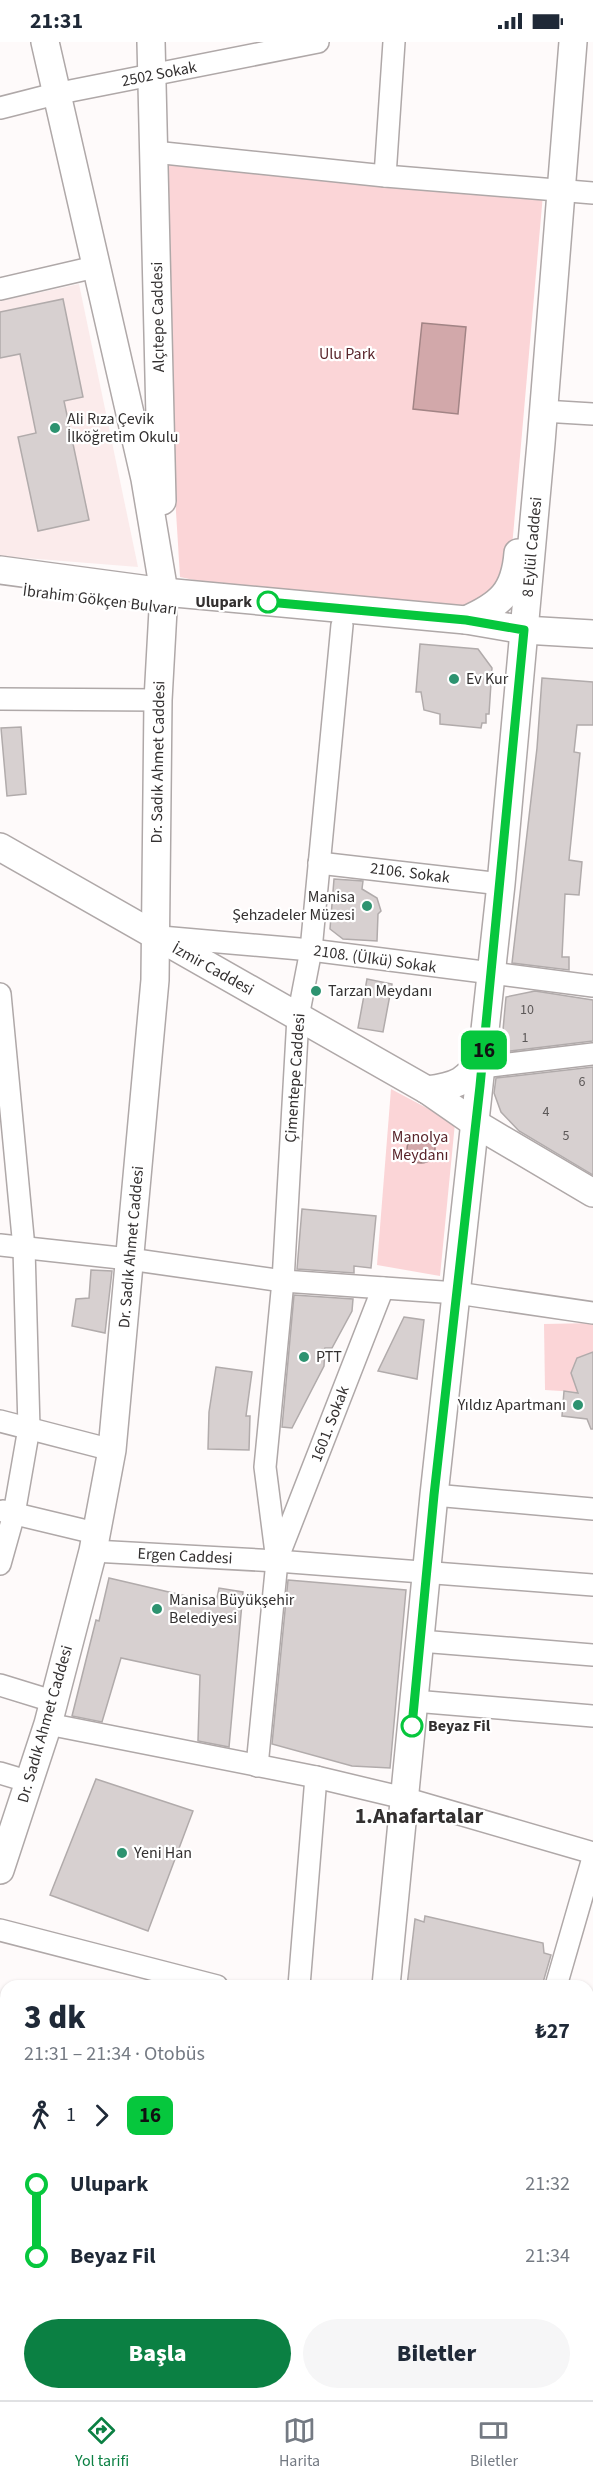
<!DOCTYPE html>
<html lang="tr">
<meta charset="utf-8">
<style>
:root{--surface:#fff;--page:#f6f6f7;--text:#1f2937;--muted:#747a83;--line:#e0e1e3;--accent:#0b8043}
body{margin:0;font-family:"Source Sans 3",sans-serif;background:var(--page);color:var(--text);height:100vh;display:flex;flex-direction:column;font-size:22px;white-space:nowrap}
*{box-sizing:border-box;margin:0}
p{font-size:20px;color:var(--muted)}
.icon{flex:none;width:33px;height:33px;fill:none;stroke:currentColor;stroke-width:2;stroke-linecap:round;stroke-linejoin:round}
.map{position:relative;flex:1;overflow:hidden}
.drawer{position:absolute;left:0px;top:1938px;width:594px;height:420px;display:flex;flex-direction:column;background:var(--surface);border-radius:18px 18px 0 0;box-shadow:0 2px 4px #0004}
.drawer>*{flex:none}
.badge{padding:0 12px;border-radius:9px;font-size:21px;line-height:39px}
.map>.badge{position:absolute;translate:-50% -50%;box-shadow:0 0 0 3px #fff}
.legs{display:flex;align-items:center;gap:9px;height:66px;padding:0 24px;font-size:20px}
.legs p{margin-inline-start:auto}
.head{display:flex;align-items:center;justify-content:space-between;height:102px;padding:0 24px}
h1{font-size:33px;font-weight:800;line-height:45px}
.cta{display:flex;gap:12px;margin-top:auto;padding:12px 24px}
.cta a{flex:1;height:69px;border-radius:36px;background:var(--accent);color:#fff;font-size:24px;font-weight:800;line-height:69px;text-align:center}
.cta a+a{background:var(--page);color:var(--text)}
ul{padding:0 24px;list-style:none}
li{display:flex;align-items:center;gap:21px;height:72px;font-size:22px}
li i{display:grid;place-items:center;width:9px;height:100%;margin:0 8px;background:currentColor}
li i::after{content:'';width:15px;height:15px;margin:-8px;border:4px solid;border-radius:50%;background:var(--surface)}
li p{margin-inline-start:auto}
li:first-child i{background:linear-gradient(#0000 50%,currentColor 0)}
li:last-child i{background:linear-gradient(currentColor 50%,#0000 0)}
.status{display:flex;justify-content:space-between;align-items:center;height:42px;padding:0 30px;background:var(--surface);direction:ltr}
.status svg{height:16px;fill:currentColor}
.menu{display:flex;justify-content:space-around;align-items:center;height:84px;border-top:2px solid var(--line);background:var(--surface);font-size:16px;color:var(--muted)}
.menu a{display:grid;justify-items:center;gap:3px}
.menu .active{color:var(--accent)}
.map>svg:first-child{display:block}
.built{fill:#fbebeb}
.green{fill:#fbd5d7}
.water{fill:#d2a8aa;stroke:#a28485;stroke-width:1.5}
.building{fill:#d7d0d0;stroke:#b1abab;stroke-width:1.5}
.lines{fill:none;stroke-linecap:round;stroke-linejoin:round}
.minor-casing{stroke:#afa8a8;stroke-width:24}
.major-casing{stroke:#afa8a8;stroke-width:30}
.minor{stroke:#fff;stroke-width:21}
.major{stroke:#fff;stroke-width:27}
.line-1-casing{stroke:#fff;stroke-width:14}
.line-1{stroke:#06c73d;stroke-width:9}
.poi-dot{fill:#2d9370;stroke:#fff;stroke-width:2}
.stop-1-dot{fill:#fff;stroke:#06c73d;stroke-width:3}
.labels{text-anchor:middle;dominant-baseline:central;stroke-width:4.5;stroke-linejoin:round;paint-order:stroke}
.number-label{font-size:14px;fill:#5c5858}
.street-label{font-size:16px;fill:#333030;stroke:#fff}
.park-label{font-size:16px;fill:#59242a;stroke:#fff}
.poi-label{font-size:16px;fill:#333030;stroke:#fff;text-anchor:start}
.stop-label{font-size:16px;font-weight:bold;fill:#333030;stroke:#fff;text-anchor:end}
.district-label{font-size:22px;font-weight:bold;fill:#333030;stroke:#fff}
</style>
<div class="status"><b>21:31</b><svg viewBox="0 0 49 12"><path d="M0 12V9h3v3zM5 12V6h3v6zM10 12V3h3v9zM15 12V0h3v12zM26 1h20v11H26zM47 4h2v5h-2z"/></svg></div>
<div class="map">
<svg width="593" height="2358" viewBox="0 0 593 2358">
<rect width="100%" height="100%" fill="#fefafa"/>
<polygon class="built" points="79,242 138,525 0,514 0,259"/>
<g class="green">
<polygon points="154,110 543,152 510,528 498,545 463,569 222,544 180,535"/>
<polygon points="391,1047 455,1081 440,1234 377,1223"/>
<polygon points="593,1281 593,1351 545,1348 544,1282"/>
</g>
<g class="water">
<polygon points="422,281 466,285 458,372 413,367"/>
<circle cx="421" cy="1107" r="14"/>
</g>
<g class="building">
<polygon points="63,257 83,355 64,359 89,478 38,489 18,395 36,391 20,312 0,316 0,270"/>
<polygon points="420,602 478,607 492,626 489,672 486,672 486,681 482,681 481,686 440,682 440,672 424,668 421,650 416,650"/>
<polygon points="542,636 593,640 593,683 577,683 574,710 580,711 569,818 582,820 579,853 565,852 562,915 569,915 569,928 512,921 537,706"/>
<polygon points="21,685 26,752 7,754 1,686"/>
<polygon points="334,837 363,839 362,847 377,856 381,869 378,872 377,899 343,897 330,887"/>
<polygon points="367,937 392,942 383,990 358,986"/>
<polygon points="535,949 593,958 593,999 501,1010 506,955"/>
<polygon points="593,1025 593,1133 519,1089 501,1070 494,1051 496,1036"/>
<polygon points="302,1167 376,1174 371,1226 354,1224 354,1231 297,1227"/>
<polygon points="91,1228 112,1229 105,1291 72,1284 76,1257 89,1256"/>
<polygon points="294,1253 353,1257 352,1269 332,1306 325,1306 324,1324 292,1386 282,1385"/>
<polygon points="404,1275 424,1278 417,1337 378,1329"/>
<polygon points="593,1310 593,1387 591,1387 587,1377 562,1374 564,1349 578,1351 571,1331 577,1316"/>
<polygon points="216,1325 252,1330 246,1374 250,1374 249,1408 208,1407 209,1370"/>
<polygon points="109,1536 216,1561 219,1546 243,1550 229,1705 198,1699 200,1633 121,1616 102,1680 72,1674 96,1578 99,1579"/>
<polygon points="288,1538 406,1548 390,1726 352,1724 272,1702"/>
<polygon points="96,1737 193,1769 148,1889 50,1853"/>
<polygon points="425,1874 543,1901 544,1911 551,1913 542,1944 407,1944 415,1877 424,1880"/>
</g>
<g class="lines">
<defs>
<g id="minor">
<polyline points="394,0 385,134 593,151"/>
<polyline points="0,66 55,52 318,0"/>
<polyline points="154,110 385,134"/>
<polyline points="0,247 95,225"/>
<polyline points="543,369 593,372"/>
<polyline points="0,657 158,658"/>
<polyline points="319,821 501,842"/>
<polyline points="161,895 311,908 593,944"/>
<polyline points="0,952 24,1206 29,1386 14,1472 0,1522"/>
<polyline points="482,1025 593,1012"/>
<polyline points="0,1203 129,1217 283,1239 457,1251 593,1271"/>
<polyline points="0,1379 112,1408"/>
<polyline points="434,1453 593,1467"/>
<polyline points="3,1469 95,1491"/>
<polyline points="93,1509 277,1519 593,1543"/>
<polyline points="278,1515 383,1246"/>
<polyline points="420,1599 593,1613"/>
<polyline points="0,1643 52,1659"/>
<polyline points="414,1659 593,1674"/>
<polyline points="48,1682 316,1735 404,1756 593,1811"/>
<polyline points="257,1724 277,1519 265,1425 283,1239 298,975 311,908 342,583"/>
<polyline points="0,1731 30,1740"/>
<polyline points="0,1888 217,1944"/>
<polyline points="299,1944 316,1735"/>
<polyline points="556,1944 593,1816"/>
<polyline points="0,1970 6,1972"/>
<polyline points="588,2102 593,2103"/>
<polyline points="121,2358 121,2352"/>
<polyline points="256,2358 257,2352"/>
<polyline points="472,2358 473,2352"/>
</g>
<g id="major">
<polyline points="151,0 162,459"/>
<polyline points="0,528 164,550 466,578 524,588 593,592"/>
<path d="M466,578C500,563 515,550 518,511"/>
<polyline points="0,805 427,1048 476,1082 593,1151"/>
<path d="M427,1048C457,1044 467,1040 483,1013"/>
<polyline points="0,1828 48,1682 93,1509 112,1408 155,938 158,658 164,550 145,437 45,0"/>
<polyline points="386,1944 434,1453 501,842 541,401 573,0"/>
<polyline points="0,2206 6,2207"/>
<polyline points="0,2235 6,2235"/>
<polyline points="588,2294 593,2295"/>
<polyline points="588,2324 593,2324"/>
<polyline points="342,2358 343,2352"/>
</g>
</defs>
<use href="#minor" class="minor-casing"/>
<use href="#major" class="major-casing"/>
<use href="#minor" class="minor"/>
<use href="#major" class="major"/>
</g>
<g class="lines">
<defs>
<polyline id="line-1" points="268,560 466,578 524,588 480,1044 434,1453 412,1684"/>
</defs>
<use href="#line-1" class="line-1-casing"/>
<use href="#line-1" class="line-1"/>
</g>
<g class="poi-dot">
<circle cx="55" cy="386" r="6"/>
<circle cx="454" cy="637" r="6"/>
<circle cx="367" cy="864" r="6"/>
<circle cx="316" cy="949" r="6"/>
<circle cx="304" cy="1315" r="6"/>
<circle cx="578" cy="1363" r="6"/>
<circle cx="157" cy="1567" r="6"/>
<circle cx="122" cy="1811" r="6"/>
</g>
<g class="stop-1-dot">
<circle cx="268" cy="560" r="10"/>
<circle cx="412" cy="1684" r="10"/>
</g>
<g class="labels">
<g class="number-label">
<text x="527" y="968">10</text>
<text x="525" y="996">1</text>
<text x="582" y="1040">6</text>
<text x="546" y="1070">4</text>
<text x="566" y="1094">5</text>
</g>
<g class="street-label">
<text transform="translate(159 32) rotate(-11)">2502 Sokak</text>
<text transform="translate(158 275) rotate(-91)">Alçıtepe Caddesi</text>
<text transform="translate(532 505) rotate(-85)">8 Eylül Caddesi</text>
<text transform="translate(100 558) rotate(7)">İbrahim Gökçen Bulvarı</text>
<text transform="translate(158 720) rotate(-89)">Dr. Sadık Ahmet Caddesi</text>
<text transform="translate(410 831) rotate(7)">2106. Sokak</text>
<text transform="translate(375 917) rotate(8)">2108. (Ülkü) Sokak</text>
<text transform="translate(213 927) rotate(29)">İzmir Caddesi</text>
<text transform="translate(295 1036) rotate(-86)">Çimentepe Caddesi</text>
<text transform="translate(131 1205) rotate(-85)">Dr. Sadık Ahmet Caddesi</text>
<text transform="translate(330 1382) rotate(-69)">1601. Sokak</text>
<text transform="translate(185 1514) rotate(3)">Ergen Caddesi</text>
<text transform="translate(45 1682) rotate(-74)">Dr. Sadık Ahmet Caddesi</text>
</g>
<g class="park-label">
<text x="347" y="312">Ulu Park</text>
<text x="420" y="1095">Manolya<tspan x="420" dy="18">Meydanı</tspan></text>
</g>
<g class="poi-label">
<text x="67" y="377">Ali Rıza Çevik<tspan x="67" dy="18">İlköğretim Okulu</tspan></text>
<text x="466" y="637">Ev Kur</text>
<text x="355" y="855" text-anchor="end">Manisa<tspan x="355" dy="18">Şehzadeler Müzesi</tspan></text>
<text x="328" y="949">Tarzan Meydanı</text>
<text x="316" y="1315">PTT</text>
<text x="566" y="1363" text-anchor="end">Yıldız Apartmanı</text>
<text x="169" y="1558">Manisa Büyükşehir<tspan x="169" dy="18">Belediyesi</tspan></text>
<text x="134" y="1811">Yeni Han</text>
</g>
<g class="stop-label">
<text x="252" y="560">Ulupark</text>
<text x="428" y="1684" text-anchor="start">Beyaz Fil</text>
</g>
<g class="district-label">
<text x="419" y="1774">1.Anafartalar</text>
</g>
</g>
</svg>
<b class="badge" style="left:484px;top:1008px;background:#06c73d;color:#111">16</b>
<section class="drawer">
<div class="head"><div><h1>3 dk</h1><p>21:31 – 21:34 · Otobüs</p></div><b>₺27</b></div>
<div class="legs"><svg class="icon" aria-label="walk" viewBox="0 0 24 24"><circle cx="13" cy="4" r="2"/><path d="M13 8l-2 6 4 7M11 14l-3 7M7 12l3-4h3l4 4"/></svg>1<svg class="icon" aria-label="forward" viewBox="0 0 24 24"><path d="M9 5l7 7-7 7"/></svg><b class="badge" style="background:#06c73d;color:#111">16</b></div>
<ul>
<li><i style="color:#06c73d"></i><b>Ulupark</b><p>21:32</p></li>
<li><i style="color:#06c73d"></i><b>Beyaz Fil</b><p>21:34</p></li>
</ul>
<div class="cta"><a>Başla</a><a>Biletler</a></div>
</section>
</div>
<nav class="menu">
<a class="active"><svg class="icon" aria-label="directions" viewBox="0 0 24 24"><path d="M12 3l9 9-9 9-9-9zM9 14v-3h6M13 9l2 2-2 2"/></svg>Yol tarifi</a>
<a><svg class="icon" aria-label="map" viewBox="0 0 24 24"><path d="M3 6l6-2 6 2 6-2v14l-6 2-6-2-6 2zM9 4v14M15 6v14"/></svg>Harita</a>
<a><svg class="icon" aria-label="tickets" viewBox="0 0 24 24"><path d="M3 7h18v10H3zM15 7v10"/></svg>Biletler</a>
</nav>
